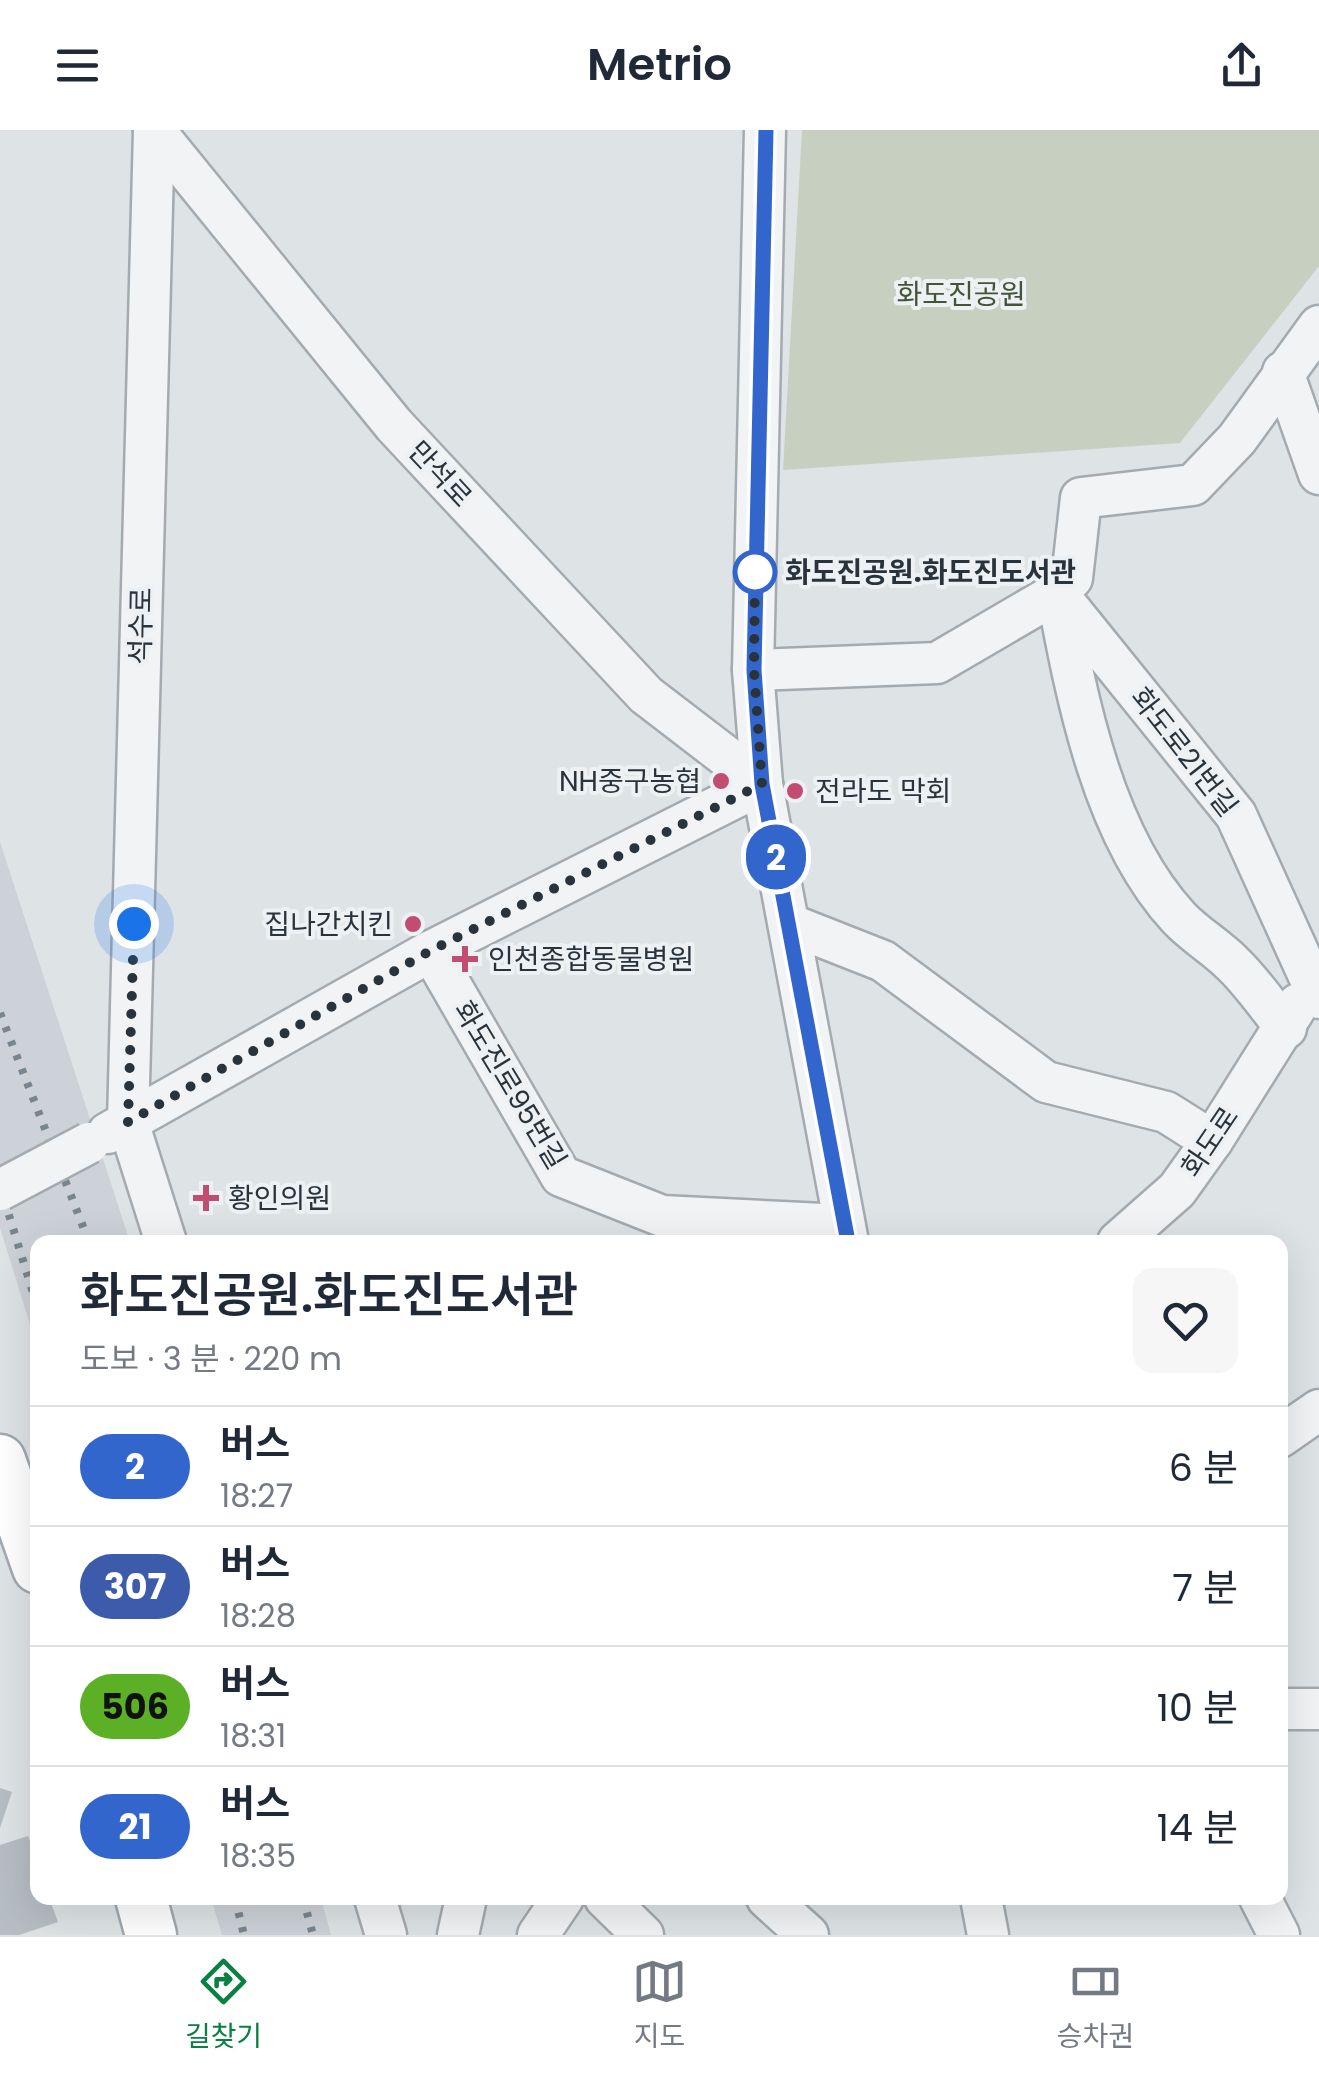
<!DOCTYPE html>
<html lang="ko">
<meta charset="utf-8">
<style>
:root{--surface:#fff;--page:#f6f6f7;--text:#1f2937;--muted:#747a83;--line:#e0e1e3;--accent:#0b8043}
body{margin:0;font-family:Poppins,"Noto Sans KR",sans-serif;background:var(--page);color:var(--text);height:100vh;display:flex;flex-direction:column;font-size:38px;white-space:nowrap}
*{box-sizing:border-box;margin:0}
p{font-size:32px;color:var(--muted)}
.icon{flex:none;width:55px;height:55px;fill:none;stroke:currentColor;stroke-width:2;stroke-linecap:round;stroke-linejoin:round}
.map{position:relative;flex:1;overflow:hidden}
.side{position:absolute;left:30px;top:1105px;width:1258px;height:670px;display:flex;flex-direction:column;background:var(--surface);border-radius:20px;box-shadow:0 10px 40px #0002}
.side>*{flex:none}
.badge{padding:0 20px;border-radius:32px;font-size:35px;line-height:65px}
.you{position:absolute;width:50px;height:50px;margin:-25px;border:8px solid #fff;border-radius:50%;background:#1a73e8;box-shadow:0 0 0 15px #1a73e833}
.map>.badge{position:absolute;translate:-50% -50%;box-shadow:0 0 0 5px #fff}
.round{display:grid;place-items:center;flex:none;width:105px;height:105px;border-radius:20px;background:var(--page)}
.overview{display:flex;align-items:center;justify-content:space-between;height:170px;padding:0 50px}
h1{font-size:48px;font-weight:600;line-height:75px}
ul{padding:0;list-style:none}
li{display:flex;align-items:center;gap:30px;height:120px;padding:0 50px;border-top:2px solid var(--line)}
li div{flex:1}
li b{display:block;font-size:38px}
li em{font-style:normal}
li .badge{min-width:110px;font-weight:700;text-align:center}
header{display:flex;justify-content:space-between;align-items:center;height:130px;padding:0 50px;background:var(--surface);font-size:45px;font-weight:600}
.tab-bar{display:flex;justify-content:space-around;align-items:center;height:140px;border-top:2px solid var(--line);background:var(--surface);font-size:28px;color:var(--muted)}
.tab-bar a{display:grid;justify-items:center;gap:5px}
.tab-bar .current{color:var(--accent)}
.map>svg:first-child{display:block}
.built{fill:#cdd2d8}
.green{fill:#c7d0c0}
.building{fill:#b6bdc3}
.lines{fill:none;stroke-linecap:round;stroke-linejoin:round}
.minor-casing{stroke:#a4abb0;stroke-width:45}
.major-casing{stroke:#9fa9b1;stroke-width:55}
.minor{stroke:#f1f3f5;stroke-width:40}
.major{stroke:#fff;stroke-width:50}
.rail{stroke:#79858e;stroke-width:8;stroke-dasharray:5 10;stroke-linecap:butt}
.minor-bridge-casing{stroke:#a4abb0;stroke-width:45;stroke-linecap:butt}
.minor-bridge{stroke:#f1f3f5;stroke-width:40}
.line-casing{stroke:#fff;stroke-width:22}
.line{stroke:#36c;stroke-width:15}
.walk{stroke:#29333c;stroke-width:10;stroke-dasharray:0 18}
.stop-dot{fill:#fff;stroke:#36c;stroke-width:5}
.poi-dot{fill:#c14d72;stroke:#edf1f4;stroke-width:4}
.labels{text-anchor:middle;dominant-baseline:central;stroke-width:8;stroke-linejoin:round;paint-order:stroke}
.park-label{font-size:28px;fill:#425637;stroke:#edf1f4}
.street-label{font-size:28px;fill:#29333c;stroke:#edf1f4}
.stop-label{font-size:28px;font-weight:bold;fill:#29333c;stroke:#edf1f4;text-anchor:start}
.poi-label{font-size:28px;fill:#29333c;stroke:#edf1f4;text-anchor:start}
</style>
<header><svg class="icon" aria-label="menu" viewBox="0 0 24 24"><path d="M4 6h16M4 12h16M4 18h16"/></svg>Metrio<svg class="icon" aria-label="share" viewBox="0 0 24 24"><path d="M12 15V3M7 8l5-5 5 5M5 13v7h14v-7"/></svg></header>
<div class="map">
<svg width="1319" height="1805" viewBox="0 0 1319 1805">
<rect width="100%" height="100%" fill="#dee3e6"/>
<g class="built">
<polygon points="0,712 130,1112 38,1112 37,1217 0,1098"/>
<polygon points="211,1768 321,1768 331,1805 222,1805"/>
</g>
<polygon class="green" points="802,0 1319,0 1319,136 1180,313 783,340"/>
<g class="building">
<polygon points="0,1658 12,1662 0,1698"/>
<polygon points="28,1706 38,1732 38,1768 49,1768 58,1792 19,1805 0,1805 0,1715"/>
</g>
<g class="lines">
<defs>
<g id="minor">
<polyline points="154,0 128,992 166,1112"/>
<polyline points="154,0 394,295 646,565 762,654"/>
<polyline points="765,0 753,540 762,654 848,1112"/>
<polyline points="1283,242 1319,344"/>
<path d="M1057,463C1077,570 1103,706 1179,788C1195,805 1216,817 1232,833C1252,852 1268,876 1286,898"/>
<polyline points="1060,467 1236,685 1319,868"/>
<polyline points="753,540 937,533 1057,463 1072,448 1081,368 1193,355 1237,309 1319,196"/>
<polyline points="789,794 883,831 1046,952 1166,982 1212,1011"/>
<polyline points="431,821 561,1046 662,1086 844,1095"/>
<polyline points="108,1003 431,821 762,654"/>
<polyline points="1118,1112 1177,1060 1212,1011 1298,874"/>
<polyline points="1280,1307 1319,1280"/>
<polyline points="1280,1579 1319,1579"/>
<polyline points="375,1768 386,1805"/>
<polyline points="605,1768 643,1805"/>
<polyline points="767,1768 808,1805"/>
<polyline points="981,1768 988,1805"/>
<polyline points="1260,1768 1279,1805"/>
<polyline points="458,1805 466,1768"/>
<polyline points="538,1805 563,1768"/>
</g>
<g id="major">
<polyline points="0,1330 38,1438"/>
<polyline points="141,1768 151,1805"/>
</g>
</defs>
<use href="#minor" class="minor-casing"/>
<use href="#major" class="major-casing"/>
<use href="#minor" class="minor"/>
<use href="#major" class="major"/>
<g class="rail">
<polyline points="0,883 89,1112"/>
<polyline points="0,1056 38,1179"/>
<polyline points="235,1768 244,1805"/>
<polyline points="303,1768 313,1805"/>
</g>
<defs>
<polyline id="minor-bridge" points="0,1060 89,1013"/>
</defs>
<use href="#minor-bridge" class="minor-bridge-casing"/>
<use href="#minor-bridge" class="minor-bridge"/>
</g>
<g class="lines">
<defs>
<polyline id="line" points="766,0 754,540 762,654 848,1112"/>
</defs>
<use href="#line" class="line-casing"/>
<use href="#line" class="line"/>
<polyline class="walk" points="134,794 128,992 430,821 762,654 754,540 755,442"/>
</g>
<circle class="stop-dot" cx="755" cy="442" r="20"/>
<g class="poi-dot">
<circle cx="721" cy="651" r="10"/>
<circle cx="795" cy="661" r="10"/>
<circle cx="413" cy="794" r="10"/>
<path d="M460 814h10v10h10v10h-10v10h-10v-10h-10v-10h10z"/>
<path d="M201 1053h10v10h10v10h-10v10h-10v-10h-10v-10h10z"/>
</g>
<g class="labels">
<g class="park-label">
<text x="961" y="164">화도진공원</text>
</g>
<g class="street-label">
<text transform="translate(440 344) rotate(47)">만석로</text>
<text transform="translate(141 496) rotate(-89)">석수로</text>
<text transform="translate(1184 622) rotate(52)">화도로21번길</text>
<text transform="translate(510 955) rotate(59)">화도진로95번길</text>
<text transform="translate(1210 1012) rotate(-56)">화도로</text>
</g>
<g class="stop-label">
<text x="785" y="442">화도진공원.화도진도서관</text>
</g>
<g class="poi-label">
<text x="701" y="651" text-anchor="end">NH중구농협</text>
<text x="815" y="661">전라도 막회</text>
<text x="393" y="794" text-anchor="end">집나간치킨</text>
<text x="488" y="829">인천종합동물병원</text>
<text x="228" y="1068">황인의원</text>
</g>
</g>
</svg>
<div class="you" style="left:134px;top:794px"></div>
<b class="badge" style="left:776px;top:727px;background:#36c;color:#fff">2</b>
<section class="side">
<div class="overview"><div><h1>화도진공원.화도진도서관</h1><p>도보 · 3 분 · 220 m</p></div><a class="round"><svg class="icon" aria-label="heart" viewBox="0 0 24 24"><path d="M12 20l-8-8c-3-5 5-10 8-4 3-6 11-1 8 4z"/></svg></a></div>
<ul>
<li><span class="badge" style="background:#36c;color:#fff">2</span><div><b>버스</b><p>18:27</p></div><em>6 분</em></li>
<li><span class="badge" style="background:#3d5bab;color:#fff">307</span><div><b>버스</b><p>18:28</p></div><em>7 분</em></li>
<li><span class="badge" style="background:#5bb025;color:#111">506</span><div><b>버스</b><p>18:31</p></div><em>10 분</em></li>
<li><span class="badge" style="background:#36c;color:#fff">21</span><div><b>버스</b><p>18:35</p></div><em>14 분</em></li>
</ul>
</section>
</div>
<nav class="tab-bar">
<a class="current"><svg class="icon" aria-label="directions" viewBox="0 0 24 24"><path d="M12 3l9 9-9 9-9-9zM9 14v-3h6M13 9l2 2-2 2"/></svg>길찾기</a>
<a><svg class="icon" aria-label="map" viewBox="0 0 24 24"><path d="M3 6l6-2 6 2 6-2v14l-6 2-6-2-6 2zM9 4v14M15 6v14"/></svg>지도</a>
<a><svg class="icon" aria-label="tickets" viewBox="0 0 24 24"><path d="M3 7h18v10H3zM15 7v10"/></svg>승차권</a>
</nav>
